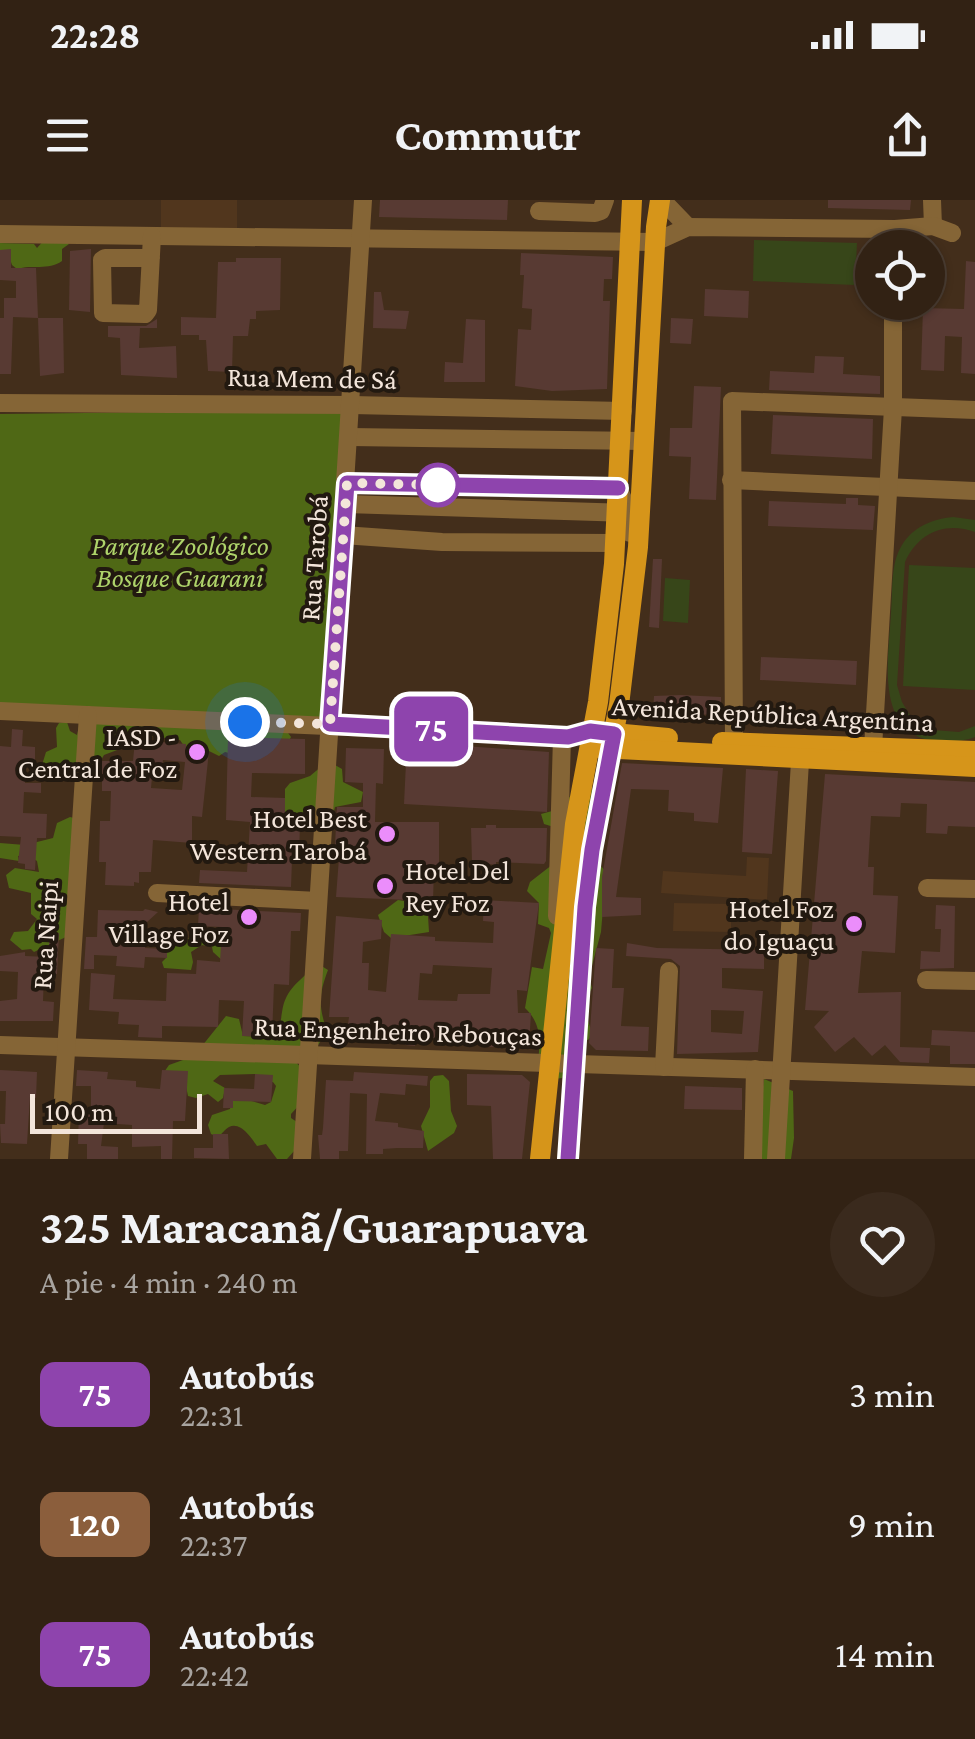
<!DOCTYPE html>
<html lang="es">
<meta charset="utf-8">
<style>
:root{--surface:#322214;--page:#3a2a1d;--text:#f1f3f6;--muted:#a8a4a0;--line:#4d3f34}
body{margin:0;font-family:"Crimson Pro",serif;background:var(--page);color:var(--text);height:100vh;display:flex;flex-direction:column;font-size:38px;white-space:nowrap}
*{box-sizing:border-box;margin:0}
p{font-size:32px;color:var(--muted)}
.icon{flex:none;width:55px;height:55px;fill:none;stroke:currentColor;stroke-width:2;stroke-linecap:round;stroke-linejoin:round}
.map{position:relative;height:959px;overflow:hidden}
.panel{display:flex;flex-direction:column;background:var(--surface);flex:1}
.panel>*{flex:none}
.badge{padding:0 20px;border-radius:15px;font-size:35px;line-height:65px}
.buttons{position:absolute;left:855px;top:30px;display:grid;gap:20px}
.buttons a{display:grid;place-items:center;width:90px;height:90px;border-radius:50%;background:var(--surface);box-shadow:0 2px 8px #0004,0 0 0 2px var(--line);font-size:50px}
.scale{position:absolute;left:30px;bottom:25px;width:172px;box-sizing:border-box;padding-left:10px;border:5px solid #f3e5da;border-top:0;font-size:28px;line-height:35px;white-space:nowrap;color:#f3e5da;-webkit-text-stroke:8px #221910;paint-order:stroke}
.you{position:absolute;width:50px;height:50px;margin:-25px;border:8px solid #fff;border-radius:50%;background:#1a73e8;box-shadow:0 0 0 15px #1a73e833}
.map>.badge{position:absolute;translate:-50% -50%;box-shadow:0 0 0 5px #fff}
.round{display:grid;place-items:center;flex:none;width:105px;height:105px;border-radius:52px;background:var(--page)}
.overview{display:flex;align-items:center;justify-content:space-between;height:170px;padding:0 40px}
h1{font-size:48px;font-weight:700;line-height:75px}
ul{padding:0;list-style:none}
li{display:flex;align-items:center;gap:30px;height:130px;padding:0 40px}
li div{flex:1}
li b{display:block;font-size:38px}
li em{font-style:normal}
li .badge{min-width:110px;font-weight:700;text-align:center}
.status{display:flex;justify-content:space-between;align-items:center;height:70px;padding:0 50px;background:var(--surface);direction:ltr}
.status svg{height:28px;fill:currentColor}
header{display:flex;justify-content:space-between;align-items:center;height:130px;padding:0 40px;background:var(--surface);font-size:45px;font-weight:700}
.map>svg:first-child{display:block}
.built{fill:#51361d}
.green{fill:#374619}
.forest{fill:#4f6815}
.building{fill:#583a33;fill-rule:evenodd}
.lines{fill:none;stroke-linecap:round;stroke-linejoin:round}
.minor{stroke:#856536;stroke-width:18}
.major{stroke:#d6951a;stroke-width:20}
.line-casing{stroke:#fff;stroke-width:22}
.line{stroke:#8e44ad;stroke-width:15}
.walk{stroke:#f3e5da;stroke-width:10;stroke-dasharray:0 18}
.stop-dot{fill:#fff;stroke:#8e44ad;stroke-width:5}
.poi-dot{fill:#eb8dfb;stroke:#221910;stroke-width:4}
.labels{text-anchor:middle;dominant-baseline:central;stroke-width:8;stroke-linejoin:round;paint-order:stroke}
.street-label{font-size:28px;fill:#f3e5da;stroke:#221910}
.park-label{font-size:28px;font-style:italic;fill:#aed36a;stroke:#221910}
.poi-label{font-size:28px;fill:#f3e5da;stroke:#221910;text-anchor:end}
</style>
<div class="status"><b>22:28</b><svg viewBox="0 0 49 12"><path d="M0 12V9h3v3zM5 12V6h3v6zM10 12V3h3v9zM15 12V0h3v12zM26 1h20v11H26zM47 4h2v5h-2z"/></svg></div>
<header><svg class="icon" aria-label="menu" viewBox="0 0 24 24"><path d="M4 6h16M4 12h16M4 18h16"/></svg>Commutr<svg class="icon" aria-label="share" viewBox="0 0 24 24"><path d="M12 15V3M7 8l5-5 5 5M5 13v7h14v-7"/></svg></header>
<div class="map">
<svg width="975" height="959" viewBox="0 0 975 959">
<rect width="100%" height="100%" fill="#432e1b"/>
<g class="built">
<polygon points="161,0 237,0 237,29 161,28"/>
<polygon points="747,657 769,658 767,700 661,693 663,671 746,676"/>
<polygon points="674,703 731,704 731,732 673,731"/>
</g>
<g class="green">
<polygon points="754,40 857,43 855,85 753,81"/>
<path d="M953,317L975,320V332C945,321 918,333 905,362L897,485L902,502L911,517L933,530L959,532L975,526V537C962,542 951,541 937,541C873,536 889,455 891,413C893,391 890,364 902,345C913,327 932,319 953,317Z"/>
<polygon points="909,365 975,368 975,490 903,486"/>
<polygon points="665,378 690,380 688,423 663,421"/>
</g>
<g class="forest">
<path d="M61,37L69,44L62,49V61C48,71 32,64 17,69L12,65L7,50L0,53V43L34,44L37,48L46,38Z"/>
<path d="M343,210L323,517L281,523L291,537L284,550L237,555L225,552L219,556L209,551L186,549L180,540L135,534L129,535L125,547L104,555L93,574C70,569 66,560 44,573L42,565L46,552L57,547L56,528L59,523L67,522L70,531L77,535L81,517L0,505V214Z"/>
<polygon points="328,561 342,569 343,582 363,592 361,602 335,607 333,615 318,621 310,617 289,619 285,616 285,589 290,583 310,576"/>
<path d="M580,587L593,590L596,660L606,672L601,732L589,777L592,788C582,804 586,818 593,834L588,840L579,841L577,859L562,878L554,879L538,863C540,841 542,824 525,808L532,767L543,769L551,733L549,728L538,724L539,703L527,691L530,682L557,661V628L544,624L541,614L556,610Z"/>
<polygon points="70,617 78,619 66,737 34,752 31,749 22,750 10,740 14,732 28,731 37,719 31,714 31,693 9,688 6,675 15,668 39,672 37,661 28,655 18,656 19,661 0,658 0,643 25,645 53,638 57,623"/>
<polygon points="398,700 423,704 428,716 429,732 391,738 384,732 378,715"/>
<polygon points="200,729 226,732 224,762 213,752 212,747 202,745 191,752 193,762 191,770 164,768 162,762 167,757 164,740 176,737 185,745 191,734"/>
<path d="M320,765L328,770C319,794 318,805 327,831L315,850L292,859L302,868L303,901L291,914V918L300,924L295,950L287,959H277L266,944L257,946C252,939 241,921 229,927C225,929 222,934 218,937L211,934L208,925L212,915L230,909L231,902L238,897L265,905L271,902L276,886L273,882H263L255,874L220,875L213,881L225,888L223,898L218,902L208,894L196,898L188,896L186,886L162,875L169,865L194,856L226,816L239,819L243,836L272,837C289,820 273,804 300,780C308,773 309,769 320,765Z"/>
<polygon points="443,875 449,881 451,911 457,926 454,933 428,951 421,926 430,907 430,881 434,876"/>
<polygon points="764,879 793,891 794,938 791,959 753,959"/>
</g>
<g class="building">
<polygon points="380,0 508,0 507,20 379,17"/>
<polygon points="828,0 911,0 910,10 828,8"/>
<polygon points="11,49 11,68 36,68 38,118 13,117 11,174 0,174 0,118 4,118 4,98 16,98 16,81 0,80 0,50"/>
<polygon points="91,49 90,112 69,110 70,51"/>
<polygon points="521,53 613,57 612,79 604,79 603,101 610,101 607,189 552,191 515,186 518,129 531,130 532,109 522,108 524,75 520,75"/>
<polygon points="236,58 281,58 280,110 256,111 256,119 250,119 248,136 233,136 232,172 208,171 206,140 199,140 199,135 181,135 181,117 216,118 218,62 236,62"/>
<polygon points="966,61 975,62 975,174 961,173 962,137 945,136 944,171 921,170 923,108 964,109"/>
<polygon points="705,89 749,91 748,118 704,116"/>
<polygon points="374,92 381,92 384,110 409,111 406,129 373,128"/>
<polygon points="38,118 63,118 64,173 40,176"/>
<polygon points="671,118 693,119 691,144 670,143"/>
<polygon points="157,119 157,128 140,128 139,148 176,146 177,178 121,175 120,138 108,137 108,126 146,126"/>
<polygon points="466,119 485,120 485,182 444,182 445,162 463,163"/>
<polygon points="815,156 844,157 843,174 880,176 880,194 769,190 770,171 814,173"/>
<polygon points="694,186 721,187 716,300 689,299 691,257 669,256 670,228 692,228"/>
<polygon points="773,215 873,219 872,259 771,254"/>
<polygon points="846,298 858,298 858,305 875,306 873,330 768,326 769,301 846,304"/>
<polygon points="653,359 662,359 659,428 649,427"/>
<polygon points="761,457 857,461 856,485 760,480"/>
<polygon points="681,495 721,497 721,515 653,513 654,496"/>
<polygon points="12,529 23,530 22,546 35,547 35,564 26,564 25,583 41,583 41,593 24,592 23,613 47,614 46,638 37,638 35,670 25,669 25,664 18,663 21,637 0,636 0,546 11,547"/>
<polygon points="228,537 305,539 305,574 252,573 251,597 285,598 285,622 300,622 299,660 292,660 291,687 199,683 200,670 247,672 250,622 226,620"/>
<path d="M135,540L186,544V549L209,551L202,617L192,616V643L153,640L151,672H139V683L134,682V686L105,685L106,662H99L100,621H110L111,591H102V575H98V561H133ZM163,560L185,562L182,590L151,588L153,567L162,568Z"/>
<polygon points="407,542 549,552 547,612 404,604"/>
<polygon points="346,548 384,549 383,584 376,583 375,622 439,622 439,669 434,669 433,701 336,697 340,645 335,645 337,607 363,607 363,583 345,582"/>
<polygon points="622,563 723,568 718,623 694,621 694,613 668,611 669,590 631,589 616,697 641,698 641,715 602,717 602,677"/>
<polygon points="746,569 778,571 772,654 742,652"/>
<polygon points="825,574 975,582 975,627 948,626 947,634 926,633 927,604 901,603 900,617 871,616 868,667 874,667 873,695 898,696 895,753 862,751 858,793 901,792 900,847 930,848 929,863 900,862 885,845 872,856 854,837 835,852 814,827 829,811 805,810"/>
<polygon points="486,625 496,625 496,628 547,628 546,661 544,664 496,662 496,665 472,662 471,628 486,628"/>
<path d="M484,700L539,703L527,791L517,790L518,813H531L529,847H483L484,837L433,838V834L416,832L415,846L405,845V838H383V842L357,840L358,824H348L349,817H329L336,716L382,720L381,739L363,742L362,763H369L368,790L386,792L391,734L435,737V741L493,743L494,722L483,721ZM433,765L492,768L490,794H458L457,801L418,800L420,773L432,774Z"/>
<polygon points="936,705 955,706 954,768 920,769 921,751 940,752 941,729 935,729"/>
<polygon points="199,708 301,713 300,731 291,731 289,785 274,784 272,837 242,836 244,801 219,800 218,827 162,826 162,838 138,837 139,825 118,824 119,812 89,810 91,773 115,775 113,799 166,801 167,773 196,774 197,760 220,762 222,727 198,726"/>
<polygon points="145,709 158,712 147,722 145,748 167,749 167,758 145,757 144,768 116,766 117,756 94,755 94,769 84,769 86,737 97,737 98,710 143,711"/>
<polygon points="50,732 59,733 57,774 44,774 43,801 54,802 53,821 0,821 0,801 17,799 18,772 0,771 0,756 25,752 25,756 48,757"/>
<path d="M627,743L657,748L764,750V769L722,768V788L763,791L758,852L677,854L680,766L671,759L626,756ZM711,810L744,811L742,834L711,832Z"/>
<polygon points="596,748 614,749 612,788 624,788 621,826 649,827 648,851 596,850 589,843"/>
<polygon points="932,830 975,832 975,864 950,864 950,846 931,845"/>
<polygon points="0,870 37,872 36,898 30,897 27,944 1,943 0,924 5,924 6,891 0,891"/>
<polygon points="77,870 108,872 107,879 136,881 136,887 160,889 162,870 188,871 185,921 173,921 172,959 161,959 161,946 132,947 132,925 104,923 101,946 118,947 118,959 87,959 87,944 78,944 79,910 91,911 91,886 76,886"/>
<polygon points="354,872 428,876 427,886 406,884 405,895 380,893 375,921 398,923 398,927 424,931 423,948 397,948 383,949 383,954 366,954 367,894 350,893 348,951 339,951 339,959 320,959 318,935 322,935 323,928 326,880 353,881"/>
<polygon points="255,874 273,875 271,902 233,901 233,908 223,908 224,888 254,889"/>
<polygon points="467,874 522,875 530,882 522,959 493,959 491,906 467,905"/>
<polygon points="685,886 742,888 742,910 684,909"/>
<polygon points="213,934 228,934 229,959 194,958 194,948 213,948"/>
</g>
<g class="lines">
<g class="minor">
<polyline points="662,0 688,27"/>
<polyline points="932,0 933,26"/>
<polyline points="539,11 595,13 601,11 605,0"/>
<polyline points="0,34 655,42 688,27 895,29 933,26 952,33"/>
<polyline points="151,58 105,58 102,60 103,113 145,114 148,110 152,36"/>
<polyline points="0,203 352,205 623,211"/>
<polyline points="350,237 643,241"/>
<polyline points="731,280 975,291"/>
<polyline points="347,283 618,288 631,317 630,333"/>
<polyline points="346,304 629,313"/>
<polyline points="343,335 442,342 615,343"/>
<polyline points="0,511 568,537 590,531"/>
<polyline points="734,542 732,201 975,210"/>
<polyline points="873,548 893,208 893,102"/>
<polyline points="927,688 975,689"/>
<polyline points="157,693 318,701"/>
<polyline points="557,716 562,537"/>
<polyline points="926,780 975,781"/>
<polyline points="0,845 975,877"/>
<polyline points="664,867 669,771"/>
<polyline points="59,959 88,515"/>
<polyline points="302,959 363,0"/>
<polyline points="753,959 755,869"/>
<polyline points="776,959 801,545"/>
</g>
<g class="major">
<polyline points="602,532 668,538"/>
<polyline points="722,542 975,551"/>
<polyline points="599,548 975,567"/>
<polyline points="540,959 575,624 598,502 614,364 632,0"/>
<polyline points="568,959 578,794 591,650 619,505 638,347 656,27 660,0"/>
</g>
</g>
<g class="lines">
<defs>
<polyline id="line" points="568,959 585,707 592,650 614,534 590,531 568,537 330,524 347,283 618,288"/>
</defs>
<use href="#line" class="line-casing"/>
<use href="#line" class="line"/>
<polyline class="walk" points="245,522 330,524 347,283 438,285"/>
</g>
<circle class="stop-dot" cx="438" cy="285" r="20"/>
<g class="poi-dot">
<circle cx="197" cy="552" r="10"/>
<circle cx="387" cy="634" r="10"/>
<circle cx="385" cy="686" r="10"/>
<circle cx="249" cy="717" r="10"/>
<circle cx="854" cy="724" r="10"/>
</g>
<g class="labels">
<g class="street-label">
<text transform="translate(312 178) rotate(1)">Rua Mem de Sá</text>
<text transform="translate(314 358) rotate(-86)">Rua Tarobá</text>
<text transform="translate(773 514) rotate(3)">Avenida República Argentina</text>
<text transform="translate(45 735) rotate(-86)">Rua Naipi</text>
<text transform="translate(398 831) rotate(2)">Rua Engenheiro Rebouças</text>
</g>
<g class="park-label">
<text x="180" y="345">Parque Zoológico<tspan x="180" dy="32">Bosque Guarani</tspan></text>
</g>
<g class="poi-label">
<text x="177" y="536">IASD -<tspan x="177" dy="32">Central de Foz</tspan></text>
<text x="367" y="618">Hotel Best<tspan x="367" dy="32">Western Tarobá</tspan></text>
<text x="405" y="670" text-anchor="start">Hotel Del<tspan x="405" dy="32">Rey Foz</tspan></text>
<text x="229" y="701">Hotel<tspan x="229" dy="32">Village Foz</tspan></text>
<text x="834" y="708">Hotel Foz<tspan x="834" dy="32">do Iguaçu</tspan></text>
</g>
</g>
</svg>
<div class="buttons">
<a><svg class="icon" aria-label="locate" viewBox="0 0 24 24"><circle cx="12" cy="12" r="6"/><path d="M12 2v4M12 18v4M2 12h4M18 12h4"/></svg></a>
</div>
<div class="scale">100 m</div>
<div class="you" style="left:245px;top:522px"></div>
<b class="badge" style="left:431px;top:529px;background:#8e44ad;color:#fff">75</b>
</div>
<section class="panel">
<div class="overview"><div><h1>325 Maracanã/Guarapuava</h1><p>A pie · 4 min · 240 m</p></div><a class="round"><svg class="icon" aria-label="heart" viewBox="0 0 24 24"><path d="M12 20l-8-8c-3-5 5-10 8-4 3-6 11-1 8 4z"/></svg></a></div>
<ul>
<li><span class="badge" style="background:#8e44ad;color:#fff">75</span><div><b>Autobús</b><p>22:31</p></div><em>3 min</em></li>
<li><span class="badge" style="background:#8b5e3c;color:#fff">120</span><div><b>Autobús</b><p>22:37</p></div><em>9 min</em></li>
<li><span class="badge" style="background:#8e44ad;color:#fff">75</span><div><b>Autobús</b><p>22:42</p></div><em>14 min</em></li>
</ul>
</section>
